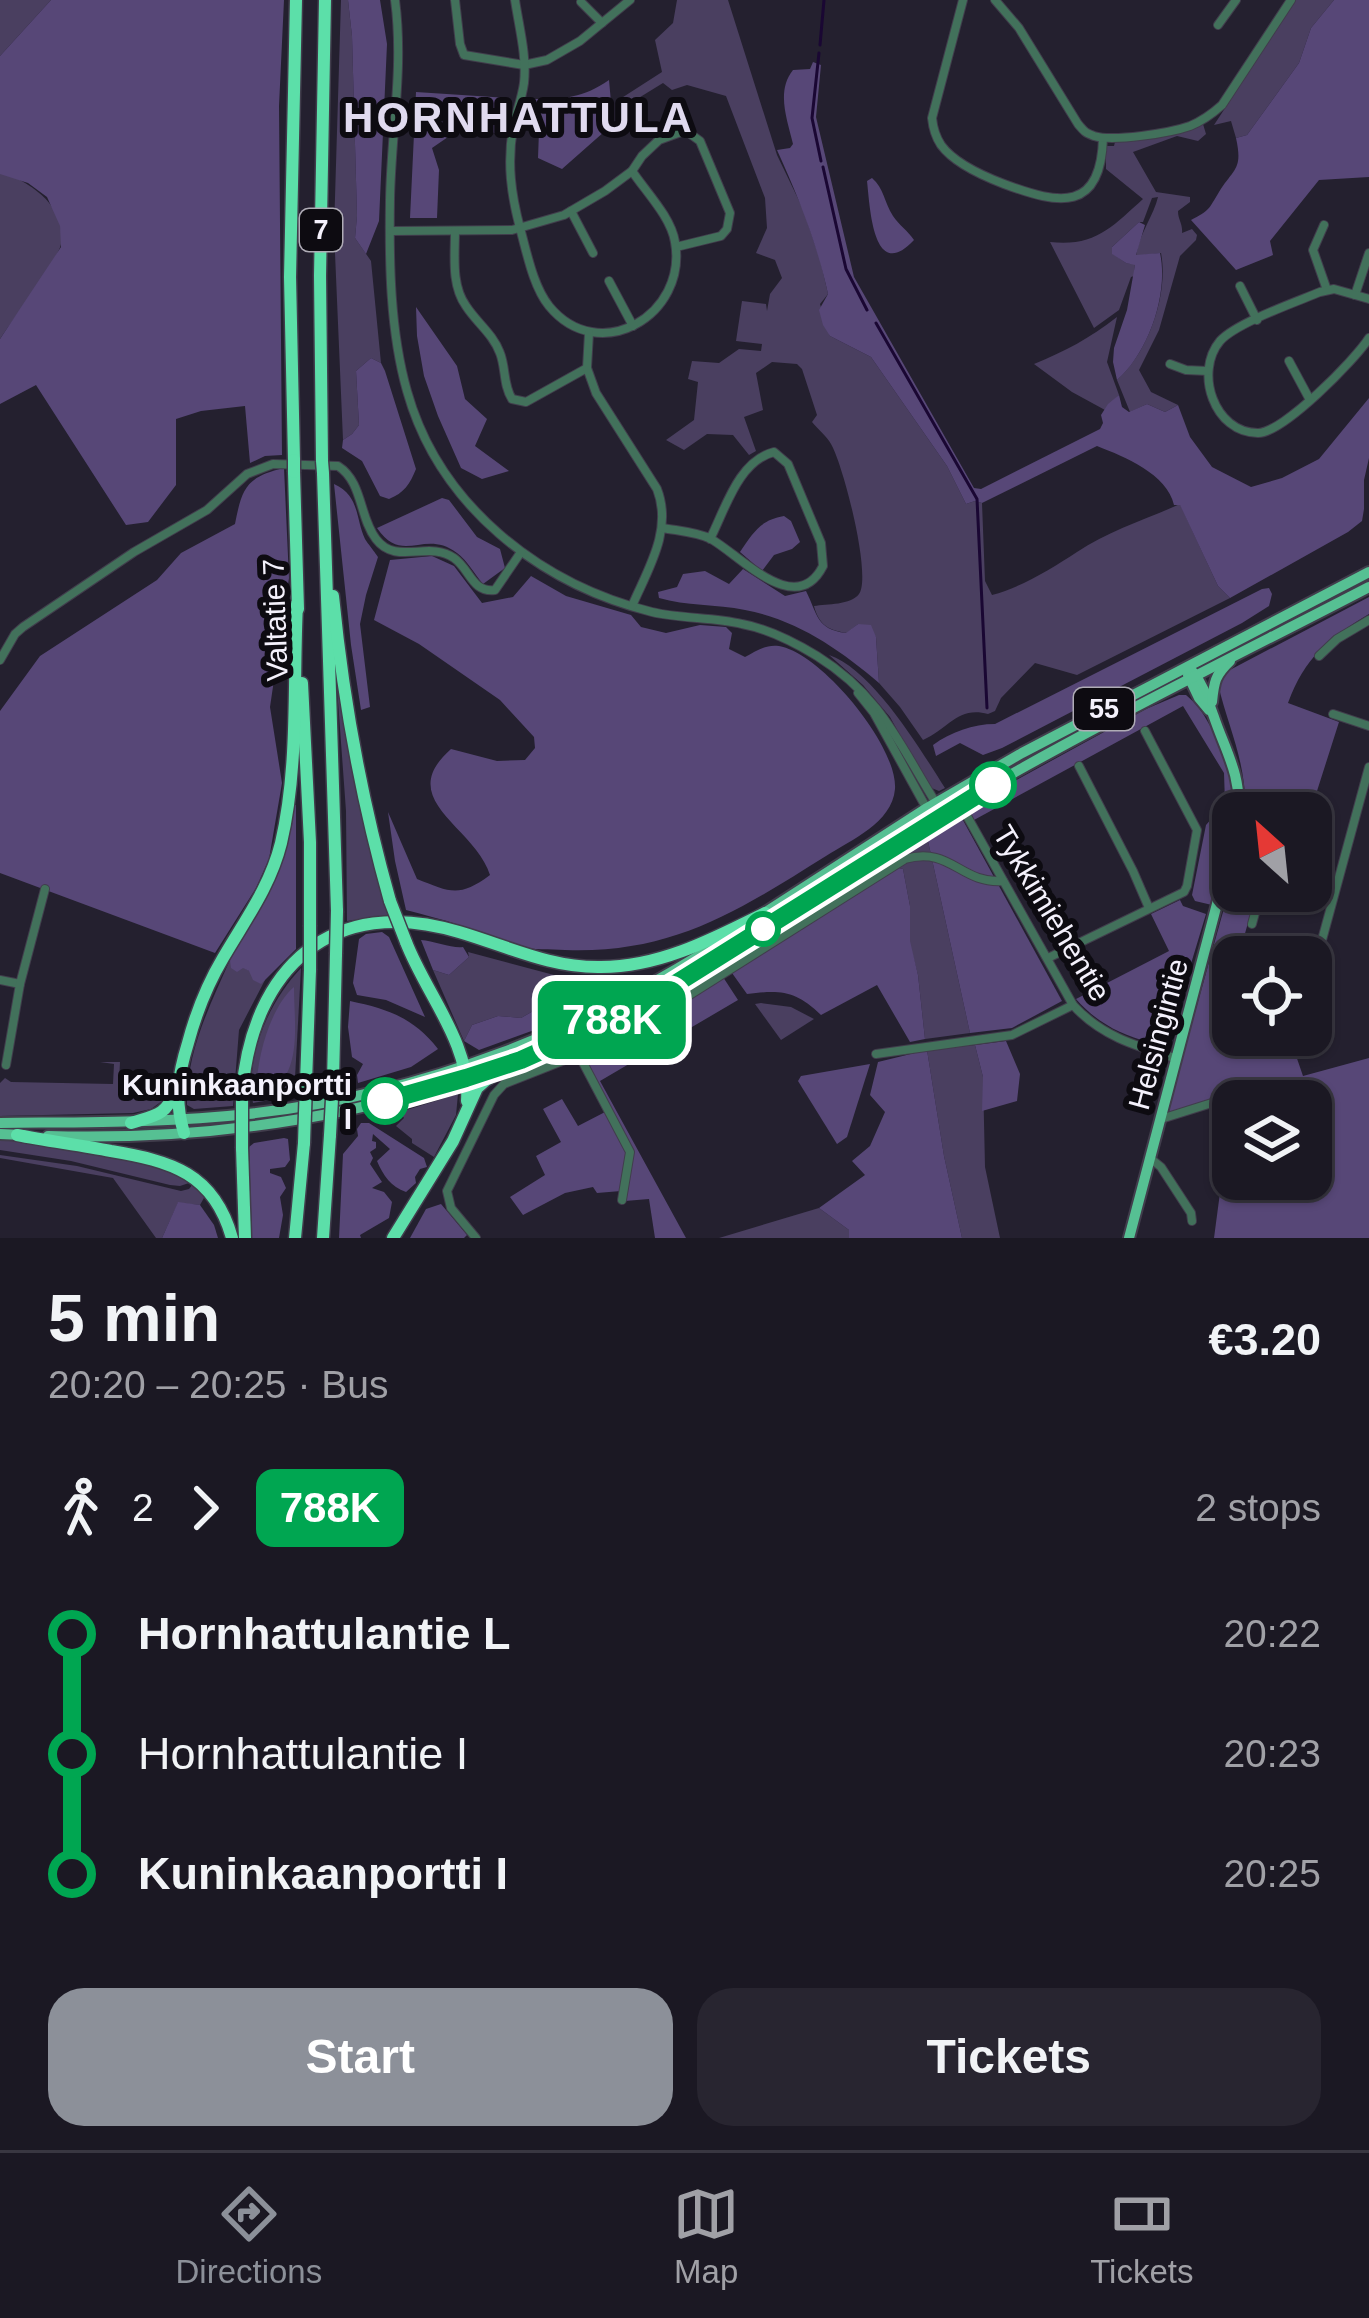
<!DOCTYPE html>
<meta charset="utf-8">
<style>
:root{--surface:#1b1823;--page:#282530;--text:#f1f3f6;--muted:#a0a0a6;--line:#393741;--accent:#8c9099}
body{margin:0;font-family:Helvetica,sans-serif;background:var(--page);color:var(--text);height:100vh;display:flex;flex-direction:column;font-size:45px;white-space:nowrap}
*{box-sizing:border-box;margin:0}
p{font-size:39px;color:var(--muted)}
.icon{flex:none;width:66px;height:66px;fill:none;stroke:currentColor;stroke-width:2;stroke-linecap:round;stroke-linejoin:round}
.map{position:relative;height:1238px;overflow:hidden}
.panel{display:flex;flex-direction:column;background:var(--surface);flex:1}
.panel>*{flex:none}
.badge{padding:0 24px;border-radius:18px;font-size:42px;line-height:78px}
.needle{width:78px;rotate:333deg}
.fabs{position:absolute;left:1212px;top:792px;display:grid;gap:24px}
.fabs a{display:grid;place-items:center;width:120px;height:120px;border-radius:24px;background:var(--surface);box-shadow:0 3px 9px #0004,0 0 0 3px var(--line);font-size:60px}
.map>.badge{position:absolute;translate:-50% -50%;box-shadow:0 0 0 6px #fff}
.legs{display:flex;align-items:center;gap:18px;height:132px;padding:0 48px;font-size:39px}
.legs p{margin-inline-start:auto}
.summary{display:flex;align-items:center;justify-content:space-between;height:204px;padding:0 48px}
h1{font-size:66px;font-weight:800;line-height:90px}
.cta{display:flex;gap:24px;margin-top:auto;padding:24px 48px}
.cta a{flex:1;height:138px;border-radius:36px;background:var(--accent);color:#fff;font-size:48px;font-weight:800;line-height:138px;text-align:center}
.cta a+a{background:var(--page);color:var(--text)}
ul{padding:0 48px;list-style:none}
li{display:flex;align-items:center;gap:42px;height:120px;font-size:45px}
li i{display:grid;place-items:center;width:18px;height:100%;margin:0 15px;background:currentColor}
li i::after{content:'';width:30px;height:30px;margin:-15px;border:9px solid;border-radius:50%;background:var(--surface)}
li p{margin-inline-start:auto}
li:first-child i{background:linear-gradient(#0000 50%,currentColor 0)}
li:last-child i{background:linear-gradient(currentColor 50%,#0000 0)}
.menu{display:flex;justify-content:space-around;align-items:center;height:168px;border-top:3px solid var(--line);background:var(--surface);font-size:33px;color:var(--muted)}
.menu a{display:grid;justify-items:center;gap:6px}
.menu .selected{color:var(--accent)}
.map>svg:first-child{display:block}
.green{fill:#4a3f60}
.forest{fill:#574777;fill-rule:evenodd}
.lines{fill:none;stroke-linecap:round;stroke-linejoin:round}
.stream{stroke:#1a0733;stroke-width:3}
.minor-casing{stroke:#413d4c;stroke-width:10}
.major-casing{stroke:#413d4c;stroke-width:14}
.highway-casing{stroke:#413d4c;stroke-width:15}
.minor{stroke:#42715b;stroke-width:8}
.major{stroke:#56c093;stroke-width:10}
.highway{stroke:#5cdfa9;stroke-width:12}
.highway-bridge-casing{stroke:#413d4c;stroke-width:15;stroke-linecap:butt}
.highway-bridge{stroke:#5cdfa9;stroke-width:12}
.line-1-casing{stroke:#fff;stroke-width:27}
.line-1{stroke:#00a651;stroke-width:18}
.stop-1-dot{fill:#fff;stroke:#00a651;stroke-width:6}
.labels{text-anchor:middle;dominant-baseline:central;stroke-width:12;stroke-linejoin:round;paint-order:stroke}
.shield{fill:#0d0b11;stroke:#afacb6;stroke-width:3}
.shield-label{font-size:27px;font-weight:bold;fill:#f4f1fc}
.street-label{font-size:30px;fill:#f4f1fc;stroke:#0d0b11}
.stop-label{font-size:30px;font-weight:bold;fill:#f4f1fc;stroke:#0d0b11;text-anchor:end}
.district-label{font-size:42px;font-weight:bold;letter-spacing:3px;fill:#e0daef;stroke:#0d0b11}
</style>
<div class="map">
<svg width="1369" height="1238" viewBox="0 0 1369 1238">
<rect width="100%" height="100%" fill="#24202f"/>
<g class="green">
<polygon points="0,0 51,0 0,56"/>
<polygon points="341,0 348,0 352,36 357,216 355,238 371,261 381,363 371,358 356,371 359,425 352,434 343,440 334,230"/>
<path d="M677,0H728L777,155L803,209L820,259L828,294L820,304L830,336L871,357L947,466L966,504L975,501L982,503L985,581L992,595C1022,587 1051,569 1077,552C1108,531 1147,519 1180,504L1218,586L1230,598L1077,675L1035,663L1001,698L995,711L988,714C957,706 949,729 923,740L900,707L879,683L876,637L858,624L847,633C828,630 819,625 814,606C827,604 851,605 859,594C872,576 843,464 831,444C827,437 818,429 812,422L817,415L802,369L797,364L772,362L756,373L763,410L744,417L756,451L749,455L733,435L707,434L684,450L666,440L694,420L698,382L688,379L692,361L719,363L739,349L761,351L762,344L736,341L742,301L766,304L767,311L770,294L782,278L775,260L756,253L767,228L765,198L726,96L687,85L672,90L663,83L624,107L620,99L662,72L655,40L673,23Z"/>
<polygon points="1296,0 1334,0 1311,28 1299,63 1247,135 1236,138 1231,121 1214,125"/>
<path d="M1203,124L1206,134L1198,141L1177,136L1133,152L1156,192L1190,197V202L1178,211C1178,220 1183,224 1182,233L1192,229L1197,235L1196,240L1180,256L1159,330L1139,370L1151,392L1178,405L1165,412L1147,404L1130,412L1117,380C1148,353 1169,294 1161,253L1136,256C1139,234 1154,215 1158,197L1152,198L1143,222H1139L1112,247L1113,254L1126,263L1135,264L1134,276L1131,277L1119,310L1094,328L1050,242C1095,247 1112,227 1143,199L1106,169V146H1114L1115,142L1168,135Z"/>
<path d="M0,170C31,184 66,204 61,244C59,258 11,322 0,339Z"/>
<path d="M1117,317L1107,362L1119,395L1105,410L1072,392L1034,364C1065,351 1089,339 1117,317Z"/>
<path d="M829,655C873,670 920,749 945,788L939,791L929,787L890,717L863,685Z"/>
<path d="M337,687C351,765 366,841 388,916L347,921L346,811Z"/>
<polygon points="926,832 970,1033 925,1039 918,975 909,941 910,906 903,869 878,863"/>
<polygon points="468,952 554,975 553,994 542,1006 521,1018 498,1016 472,1025 464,1041 433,970 449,975 469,957"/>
<path d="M230,960L265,980L239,1030L233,1106L194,1109L187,1105C186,1053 209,1007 230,960Z"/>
<path d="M301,968L294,1096L253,1103C245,1055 269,1002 301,968Z"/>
<polygon points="761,1003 791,1007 814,1019 781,1040 755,1004"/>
<polygon points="975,1045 983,1077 985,1167 1000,1238 962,1238 944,1156 927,1050"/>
<polygon points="100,1062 120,1062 119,1082 163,1092 162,1101 151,1109 133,1113 0,1116 0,1083 5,1078 11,1082 113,1084 114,1064"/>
<polygon points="458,1094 456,1115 434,1157 412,1143 412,1139 396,1126 404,1118 400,1112"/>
<polygon points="0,1139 62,1147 161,1165 192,1182 180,1186 170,1185 71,1161 0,1150"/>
<polygon points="0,1155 77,1166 181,1191 189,1189 193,1184 205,1196 200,1205 178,1203 162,1238 156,1238 113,1178 0,1158"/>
<polygon points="819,1208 849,1230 849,1238 719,1238"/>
</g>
<g class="forest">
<polygon points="51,0 284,0 279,106 282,455 265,456 250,463 245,406 201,411 176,419 176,485 148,522 126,525 36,385 0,404 0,339 61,247 60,226 47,197 28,183 0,174 0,56"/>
<polygon points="348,0 380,0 387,44 379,221 366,254 355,238 357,216 352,36"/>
<path d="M1334,0H1369V177L1319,180L1270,241L1273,255L1236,270L1191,220C1210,210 1208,210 1219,192C1234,168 1243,170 1236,138L1247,135L1299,63L1311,28Z"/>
<path d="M813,62L821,65L816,117L854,277L974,488L981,489L1100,429L1103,423L1101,415L1108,404L1119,395L1122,407L1129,412L1147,404L1165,412L1178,405L1190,437L1212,467L1251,487L1282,478L1319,459L1369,398V458L1364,480V509L1362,521L1348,532L1230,598L1218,586L1180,505H1174C1167,474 1125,457 1097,446L982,503L975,501L966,504L947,466L871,357L830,336L823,325L819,310L828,294C817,243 798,196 777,150L790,148L793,144C787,119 776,91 793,70L810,69Z"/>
<path d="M609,80L613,124L562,169L538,158L539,131L518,128L526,99C560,99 580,100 609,80Z"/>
<polygon points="416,92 508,98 500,134 464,126 432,148 439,170 437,218 410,218"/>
<path d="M872,178C884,188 884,202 893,216C899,225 908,231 914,240C873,284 870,207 867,181Z"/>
<path d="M1139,222L1145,225L1136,255L1160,253C1169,294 1148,353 1117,380L1113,362L1114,348L1127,310L1135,265L1126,263L1112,254V247Z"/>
<polygon points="416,307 457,366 465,399 487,419 475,446 509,471 482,479 461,468 438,416 424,376 417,336"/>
<path d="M371,358L381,363L385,371L416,469C410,484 404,493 389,499L380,496L362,461L342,448L343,440L352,434L359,425L356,371Z"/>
<path d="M284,468L289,578L270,707L282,783L269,859L256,888L215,953L0,873V711L40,656L157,580L181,553L235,524C242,488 246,477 284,468Z"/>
<path d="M334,484C360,496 355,517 365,539C366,541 377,555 378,557L366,595L360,624L370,707L361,710L351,645Z"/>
<path d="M442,498L449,500L477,537L500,549L505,568L483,584C475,575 467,560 457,553C424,528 403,566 377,528Z"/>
<path d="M784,516L791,521L800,542L792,549L774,555L762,571L740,552C753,533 760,520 784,516Z"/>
<path d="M432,556L454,566L482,603L513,597L531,576L566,596L631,615L641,627L666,633L700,625L726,627L732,633L729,649L745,657C756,651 766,644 779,646C821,653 898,746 895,789C892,823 851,840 826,856C738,911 673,954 565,950C550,949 533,950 519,947C499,941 479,932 459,925C442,919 424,915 406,910L395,861L388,812L417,879C450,892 459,898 490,875C475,826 393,800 451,749L497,761L525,760L535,748L534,737L500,700L419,644L374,620L390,560Z"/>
<path d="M743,569L785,596L806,591C818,615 816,629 846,633L858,624L871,625L876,637L879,683C839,649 797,620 745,610C716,604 686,606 659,598L658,592L677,587L683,574L705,571L729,584Z"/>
<path d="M1269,588L1272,594L1269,606L1242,623L1002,748L983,755L960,743L936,756L933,745C951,732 973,724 995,724L1262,589Z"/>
<path d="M1369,597V614C1328,639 1305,657 1288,703L1339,722L1310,813H1245C1247,762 1229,731 1218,684L1226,672Z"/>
<path d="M1179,695H1186C1197,704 1203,713 1209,724C1249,790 1229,837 1212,905L1195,901L1192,895L1206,825L1225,803L1224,773L1183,706L974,820L967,807L1146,709Z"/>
<polygon points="293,805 296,805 296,949 261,984 253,980 249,971 243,968 237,972 231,968 230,960 268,892"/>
<polygon points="959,813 1062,1001 1012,1028 970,1033 926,832"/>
<path d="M878,863L903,869L910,906V941L918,975L925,1039L910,1042L877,985L821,1015C795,990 780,990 747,994L727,966Z"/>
<path d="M1233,876V891H1257L1242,944L1268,952L1273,957H1233V1035H1311L1291,1041L1303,1076L1369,1058V1238H1214L1221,1185L1229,1184L1232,1165L1216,1154C1219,1134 1218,1117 1223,1097L1167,1113ZM1233,1101H1311V1179H1233Z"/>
<path d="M1180,900L1183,906L1206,914L1171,1030L1160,1027L1149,1042C1120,1035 1095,1021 1076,999L1169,951L1151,914Z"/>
<polygon points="382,932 389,937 425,1017 386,1000 357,995 353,983 359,939 366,934"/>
<path d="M421,940C434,941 454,949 463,947L469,957L449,975L433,970Z"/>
<polygon points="554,975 603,978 608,984 617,985 621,991 537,1029 479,1050 464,1041 472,1025 498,1016 521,1018 542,1006 553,994"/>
<polygon points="723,977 738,1000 600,1081 686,1238 655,1238 649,1199 625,1201 633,1152 631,1145 585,1059 619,1043"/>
<path d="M294,987C294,1028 305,1082 257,1098C254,1066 269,1008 294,987Z"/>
<path d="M350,1001C388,1009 414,1018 438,1049L411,1067L358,1083L357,1075L363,1064L352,1057L348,1027Z"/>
<polygon points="1006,1041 1020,1074 1017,1101 982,1111 983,1077 975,1045"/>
<polygon points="927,1050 944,1156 962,1238 849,1238 849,1230 819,1208 865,1175 852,1161 870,1146 885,1112 870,1095 878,1062"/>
<polygon points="870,1064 847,1137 837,1144 798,1081 801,1076"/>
<polygon points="562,1099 578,1126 607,1111 628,1152 621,1191 597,1193 593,1187 565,1193 523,1215 510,1197 545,1175 536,1156 561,1142 543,1109"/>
<path d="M361,1123H369L424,1158L427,1167L420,1169L415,1177L416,1183L406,1192C391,1187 383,1175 377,1161L390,1149L373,1134L372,1141L376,1142V1148L370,1152L373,1158L370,1164L382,1182L372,1188L384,1192L392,1202L389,1218L360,1235L361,1238H339L343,1154L358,1136L357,1129Z"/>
<polygon points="284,1138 288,1139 290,1160 285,1167 270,1169 270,1173 281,1177 286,1188 280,1197 283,1215 279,1238 252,1238 249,1147 254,1143"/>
<polygon points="178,1202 200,1205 214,1225 218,1238 162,1238"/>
<polygon points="441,1204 467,1235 464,1238 410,1238 426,1209"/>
</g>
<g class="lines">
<g class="stream">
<polyline points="820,45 824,0"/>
<polyline points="819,53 812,118 821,161"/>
<polyline points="823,167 846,269 867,310"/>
<polyline points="876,323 977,499 987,708"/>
</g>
<defs>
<g id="minor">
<path d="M395,0C404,68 391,133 390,200C389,262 390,331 407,391C439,505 539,584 652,612C682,619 713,617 742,624C769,629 794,642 817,656C881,696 898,742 936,803L938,817"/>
<polyline points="455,0 460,44 464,55 524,65 547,60 580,41 630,0"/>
<path d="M515,0C519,27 527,56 524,83C522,98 516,113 513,128C507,163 511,194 520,228C527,253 533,286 549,306C599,367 688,315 675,242C671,217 646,192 632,171"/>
<path d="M963,0L932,118C933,128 935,136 941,145C954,163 983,176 1004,184C1060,205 1101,212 1103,138"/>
<path d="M995,0L1019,28L1078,124C1085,132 1084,132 1094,136C1113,142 1170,133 1190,126C1202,121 1212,114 1222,105L1291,0"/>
<polyline points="581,2 602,23"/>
<polyline points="1218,25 1236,0"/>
<polyline points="571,211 593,253"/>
<polyline points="1324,225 1313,250 1327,290"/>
<polyline points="391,231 512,230 564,215 605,191 632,171 642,156 659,140 681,132 689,133 700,141 730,213 727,229 721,236 676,247"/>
<path d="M455,231C455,256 451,285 466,306C477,323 493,334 500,353C506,368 503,385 512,399L526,402L587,368"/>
<polyline points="609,281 633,326"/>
<polyline points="1240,286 1257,320"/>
<polyline points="1355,295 1369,253"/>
<path d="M1369,299L1334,289L1320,292C1296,302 1236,323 1220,341C1194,372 1214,433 1258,433C1283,433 1355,360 1369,338"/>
<path d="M589,333L587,368L596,393L657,489C673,530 648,569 632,606"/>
<polyline points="1289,361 1310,400"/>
<polyline points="1170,364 1186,370 1208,371"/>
<path d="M663,528C679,531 697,532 711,539C741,556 796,619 823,566L821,543L788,464L774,452C738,461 725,510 710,539"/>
<polyline points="1319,656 1337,639 1369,620"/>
<path d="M0,660L15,634L23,627L134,552L207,510L247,474L273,464L338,466C363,482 359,517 376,539C396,566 429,540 454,558C470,569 472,593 495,590L521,552"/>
<polyline points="858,693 874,713 927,809"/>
<polyline points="1333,714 1369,726"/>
<polyline points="1079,766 1133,871 1149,908"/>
<path d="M963,809L1073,1005C1101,1036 1136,1046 1175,1058"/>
<polyline points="1311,878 1336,885"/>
<polyline points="1252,924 1261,891"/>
<polyline points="1048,958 1184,892 1187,886 1197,830 1145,731"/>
<polyline points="0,980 20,984"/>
<polyline points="1319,983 1314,970 1316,962 1369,767"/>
<polyline points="876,1054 1012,1035 1073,1005"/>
<polyline points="579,1055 630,1152 622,1200"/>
<polyline points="6,1065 20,984 45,889"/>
<polyline points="1161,1119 1215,1102"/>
<polyline points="1150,1158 1161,1167 1191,1213 1192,1221"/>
<path d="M476,1238L451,1208L447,1191L494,1095L504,1084L623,1037L905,859C951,846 960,884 1003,881"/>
</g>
<g id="major">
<path d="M1193,672C1204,686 1208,701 1214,717C1225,750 1242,776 1238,813"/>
<polyline points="1188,675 1199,698 1209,710"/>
<path d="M1212,702C1214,682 1215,675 1230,661"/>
<polyline points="761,915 927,808 1022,753 1369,572"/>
<path d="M0,1123C83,1122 166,1123 248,1114C423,1095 590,1029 736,932"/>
<polyline points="0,1134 23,1135"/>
<path d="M48,1136C249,1142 458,1102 637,1008C744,952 840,875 944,813C1082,731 1226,661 1369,587"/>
<polyline points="1129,1238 1233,843"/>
</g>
<g id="highway">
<polyline points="294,460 290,277 296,0"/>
<polyline points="322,461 320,276 325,0"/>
<polyline points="294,472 298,609"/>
<polyline points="323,473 337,911"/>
<path d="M333,596C343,698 362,802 390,901"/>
<polyline points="302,683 310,842 310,925"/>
<path d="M406,942C426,994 471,1044 467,1101"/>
<polyline points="333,1081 336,954"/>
<polyline points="306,1083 310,970"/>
<path d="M242,1093C252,967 333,894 459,932C507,946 550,968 601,967C660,967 713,939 765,913"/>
<path d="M131,1123C156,1115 165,1116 176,1091"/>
<path d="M184,1133C174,1100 178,1075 188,1043C196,1013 207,985 223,958C245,920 270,887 281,843C299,766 293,683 297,604"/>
<path d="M17,1135C48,1141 80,1145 111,1151C171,1161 214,1173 232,1238"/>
<polyline points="242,1148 245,1238"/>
<polyline points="295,1238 304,1143"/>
<polyline points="323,1238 330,1135"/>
<polyline points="393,1238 453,1141 477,1088 486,1080 521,1060"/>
</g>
</defs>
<use href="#minor" class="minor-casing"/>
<use href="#major" class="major-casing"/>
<use href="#highway" class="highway-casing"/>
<use href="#minor" class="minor"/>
<use href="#major" class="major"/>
<use href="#highway" class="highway"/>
<defs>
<g id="highway-bridge">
<polyline points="294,460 294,472"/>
<polyline points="322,461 323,473"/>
<polyline points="390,901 406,942"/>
<polyline points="310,925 310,970"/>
<polyline points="336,954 337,911"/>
<polyline points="330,1135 333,1081"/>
<polyline points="304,1143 306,1083"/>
<polyline points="242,1148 242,1093"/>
</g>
</defs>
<use href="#highway-bridge" class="highway-bridge-casing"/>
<use href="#highway-bridge" class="highway-bridge"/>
</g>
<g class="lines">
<defs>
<polyline id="line-1" points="385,1101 466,1078 521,1060 637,1008 993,785"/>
</defs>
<use href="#line-1" class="line-1-casing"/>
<use href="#line-1" class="line-1"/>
</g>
<g class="stop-1-dot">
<circle cx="993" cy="785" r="21"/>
<circle cx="763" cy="929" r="15"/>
<circle cx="385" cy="1101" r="21"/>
</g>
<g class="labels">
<g class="shield">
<rect x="300" y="209" width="42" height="42" rx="9"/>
<rect x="1074" y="688" width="60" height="42" rx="9"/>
</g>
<g class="shield-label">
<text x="321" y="230">7</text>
<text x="1104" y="709">55</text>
</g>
<g class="street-label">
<text transform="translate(275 620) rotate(-92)">Valtatie 7</text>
<text transform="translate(1052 913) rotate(59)">Tykkimiehentie</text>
<text transform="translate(1158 1034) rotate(-75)">Helsingintie</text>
</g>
<g class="stop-label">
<text x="352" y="1084">Kuninkaanportti<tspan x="352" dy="34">I</tspan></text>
</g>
<g class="district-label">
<text x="519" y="117">HORNHATTULA</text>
</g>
</g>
</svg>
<div class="fabs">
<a><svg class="needle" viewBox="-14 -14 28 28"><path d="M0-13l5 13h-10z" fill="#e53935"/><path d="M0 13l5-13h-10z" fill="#a0a0a6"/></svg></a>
<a><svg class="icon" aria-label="locate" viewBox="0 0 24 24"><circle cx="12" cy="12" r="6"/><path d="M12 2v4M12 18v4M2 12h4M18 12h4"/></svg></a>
<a><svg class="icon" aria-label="layers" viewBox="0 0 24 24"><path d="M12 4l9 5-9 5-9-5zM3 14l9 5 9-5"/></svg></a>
</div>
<b class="badge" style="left:612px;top:1020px;background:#00a651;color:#fff">788K</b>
</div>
<section class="panel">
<div class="summary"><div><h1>5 min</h1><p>20:20 – 20:25 · Bus</p></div><b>€3.20</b></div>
<div class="legs"><svg class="icon" aria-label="walk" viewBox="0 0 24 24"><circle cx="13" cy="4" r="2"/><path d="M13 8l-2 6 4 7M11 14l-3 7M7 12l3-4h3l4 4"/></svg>2<svg class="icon" aria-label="forward" viewBox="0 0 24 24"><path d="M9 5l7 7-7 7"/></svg><b class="badge" style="background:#00a651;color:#fff">788K</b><p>2 stops</p></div>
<ul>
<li><i style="color:#00a651"></i><b>Hornhattulantie L</b><p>20:22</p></li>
<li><i style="color:#00a651"></i><span>Hornhattulantie I</span><p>20:23</p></li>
<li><i style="color:#00a651"></i><b>Kuninkaanportti I</b><p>20:25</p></li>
</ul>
<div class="cta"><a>Start</a><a>Tickets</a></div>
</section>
<nav class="menu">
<a class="selected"><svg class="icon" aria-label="directions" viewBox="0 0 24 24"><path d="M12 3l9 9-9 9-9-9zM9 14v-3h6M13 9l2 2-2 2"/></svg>Directions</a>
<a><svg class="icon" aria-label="map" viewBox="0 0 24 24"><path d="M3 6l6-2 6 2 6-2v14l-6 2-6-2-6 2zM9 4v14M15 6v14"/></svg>Map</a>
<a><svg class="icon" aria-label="tickets" viewBox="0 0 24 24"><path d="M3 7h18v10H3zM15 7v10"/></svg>Tickets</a>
</nav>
